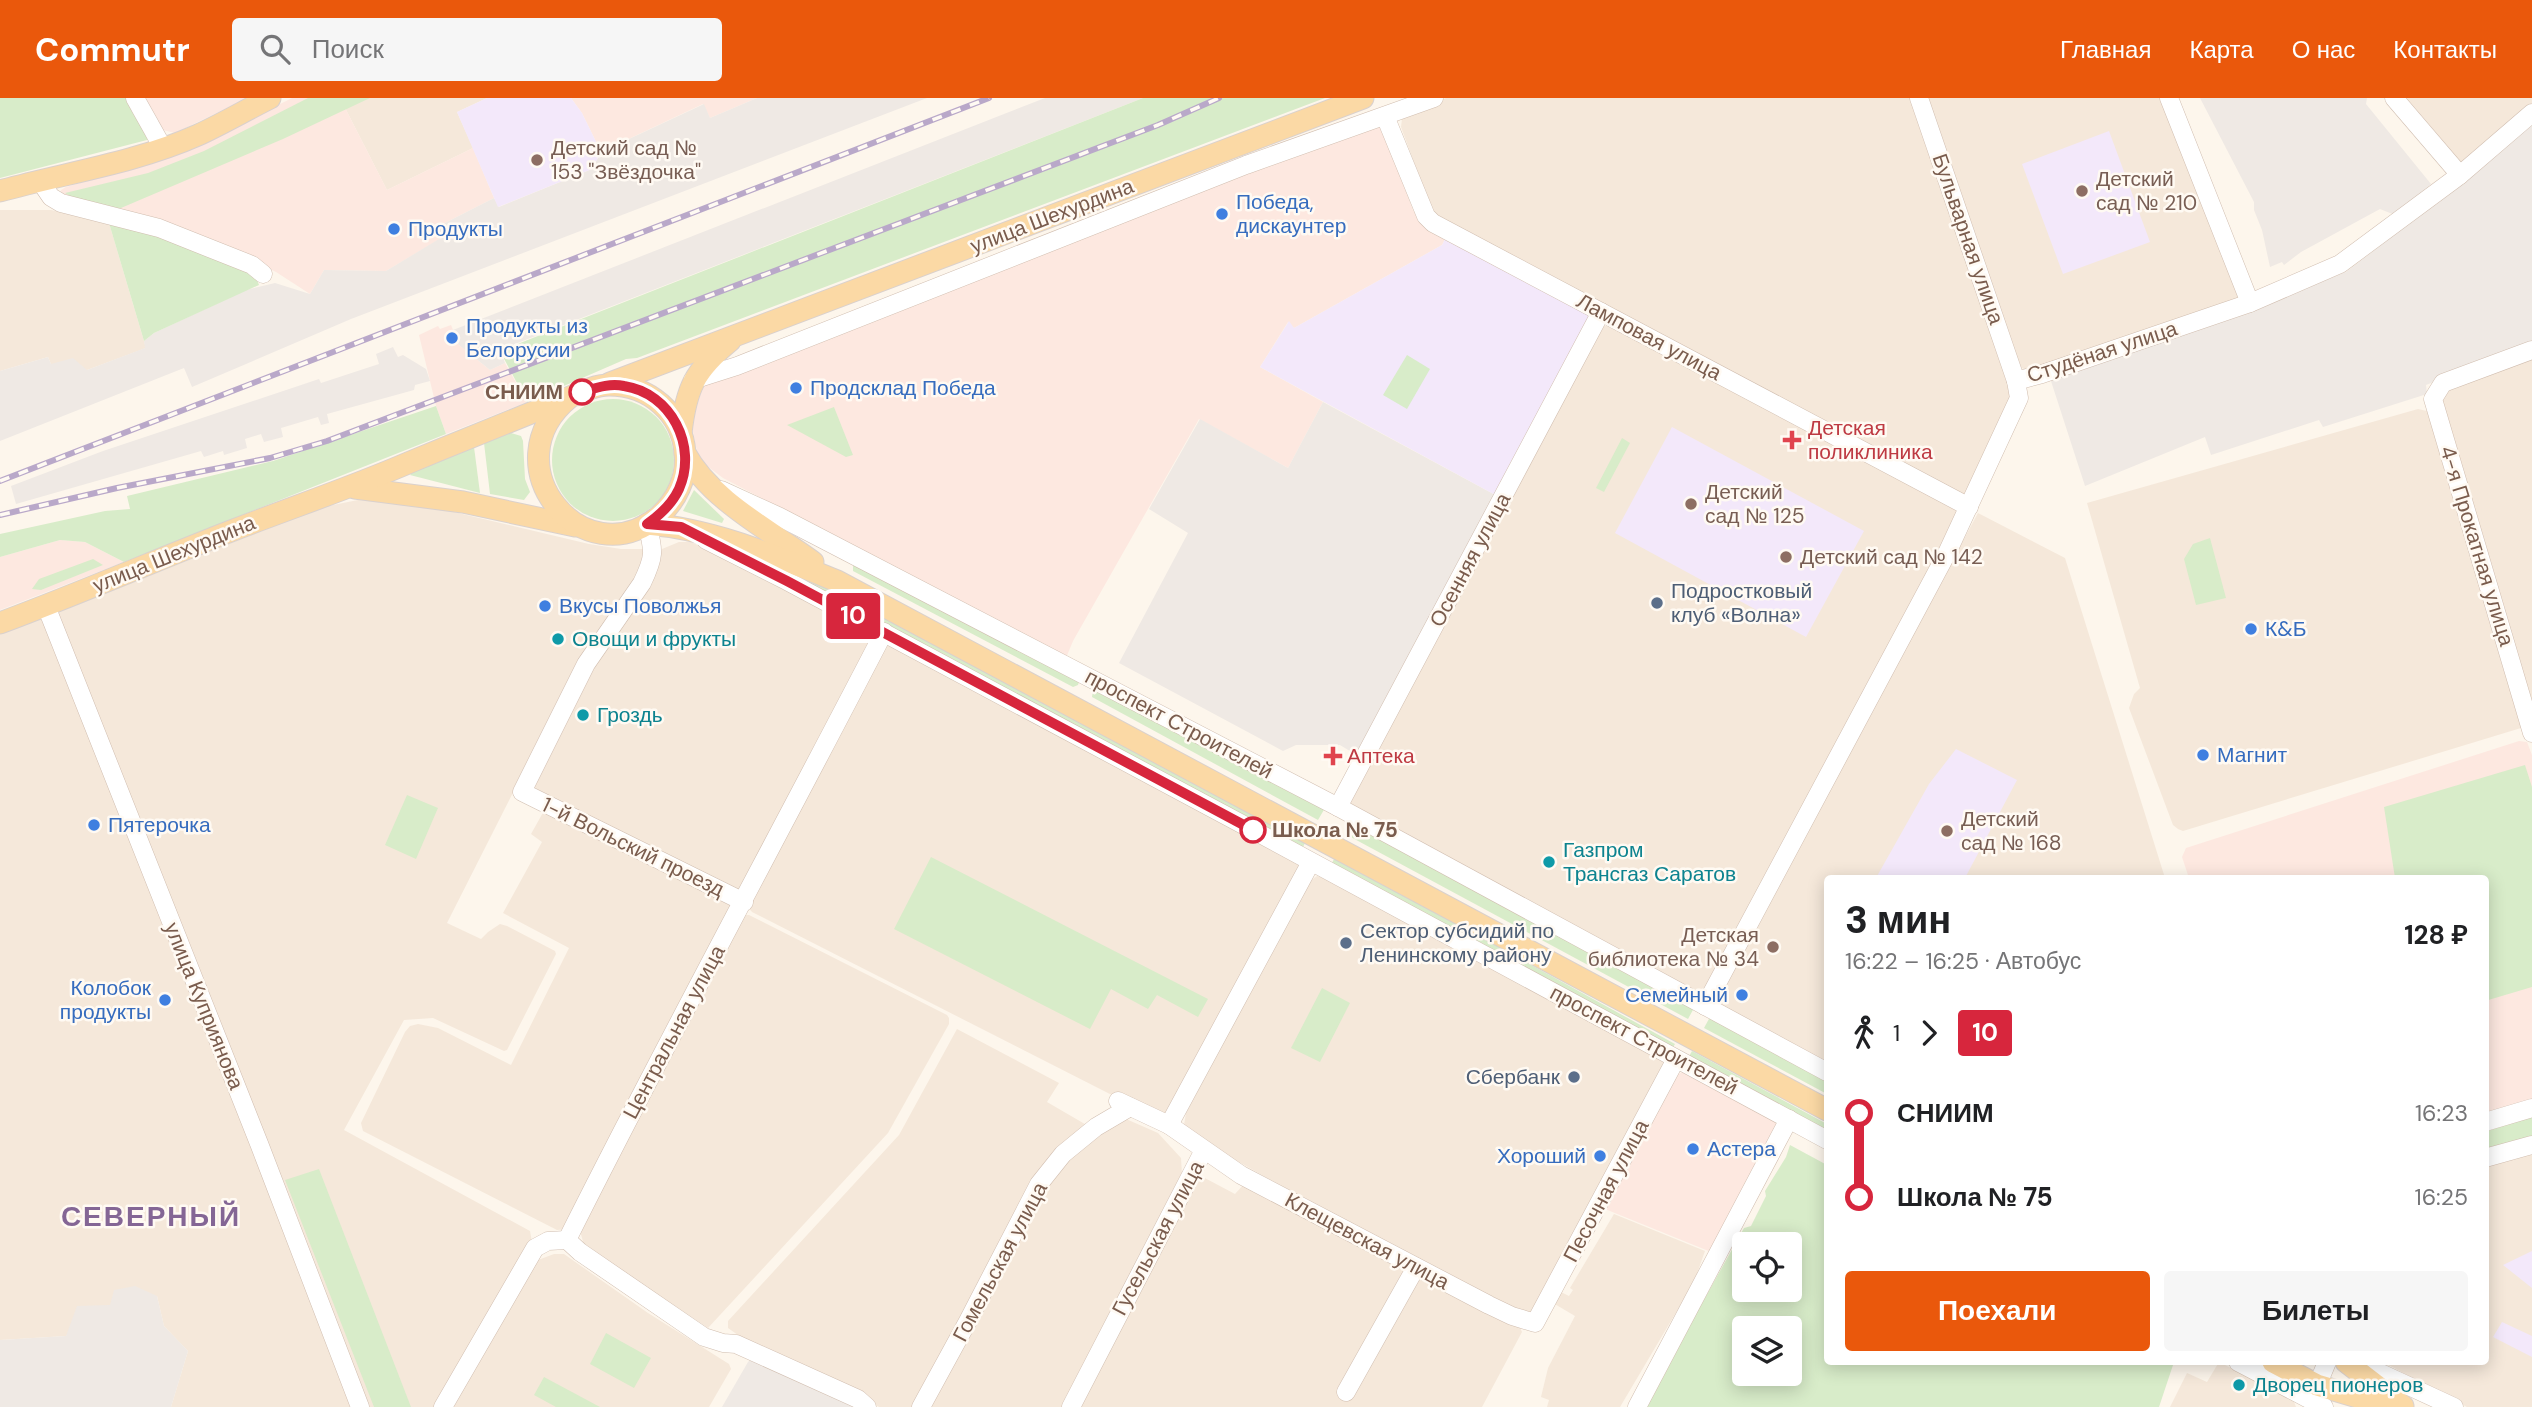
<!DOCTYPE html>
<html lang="ru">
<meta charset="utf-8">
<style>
:root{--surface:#fff;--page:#f6f6f6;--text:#202124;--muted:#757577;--accent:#ea580c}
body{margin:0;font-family:"DM Sans",sans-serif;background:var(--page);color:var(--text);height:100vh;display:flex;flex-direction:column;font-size:26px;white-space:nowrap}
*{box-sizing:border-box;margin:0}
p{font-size:23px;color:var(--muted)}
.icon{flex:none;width:38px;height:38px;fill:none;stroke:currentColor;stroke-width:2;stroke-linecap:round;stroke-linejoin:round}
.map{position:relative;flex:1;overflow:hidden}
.drawer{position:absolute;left:1824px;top:777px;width:665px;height:490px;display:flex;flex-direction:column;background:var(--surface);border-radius:7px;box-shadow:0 4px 18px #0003}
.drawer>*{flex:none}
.badge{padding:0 14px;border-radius:5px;font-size:24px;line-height:46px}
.tools{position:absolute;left:1732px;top:1134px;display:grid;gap:14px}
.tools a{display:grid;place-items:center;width:70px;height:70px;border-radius:7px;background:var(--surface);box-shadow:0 4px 18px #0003;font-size:35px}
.map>.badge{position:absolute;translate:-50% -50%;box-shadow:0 0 0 4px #fff}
.legs{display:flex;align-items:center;gap:10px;height:77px;padding:0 21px;font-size:23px}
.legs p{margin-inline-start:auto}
.headline{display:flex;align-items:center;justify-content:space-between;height:119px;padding:0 21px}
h1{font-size:38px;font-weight:800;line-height:52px}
.action{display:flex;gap:14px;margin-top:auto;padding:14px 21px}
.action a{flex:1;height:80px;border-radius:7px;background:var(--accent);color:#fff;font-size:28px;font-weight:800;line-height:80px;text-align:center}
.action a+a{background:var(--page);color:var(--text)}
ul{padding:0 21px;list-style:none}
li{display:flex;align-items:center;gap:24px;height:84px;font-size:26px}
li i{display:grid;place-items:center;width:10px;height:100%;margin:0 9px;background:currentColor}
li i::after{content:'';width:18px;height:18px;margin:-9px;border:5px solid;border-radius:50%;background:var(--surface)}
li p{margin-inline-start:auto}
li:first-child i{background:linear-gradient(#0000 50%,currentColor 0)}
li:last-child i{background:linear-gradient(currentColor 50%,#0000 0)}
header{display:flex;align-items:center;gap:42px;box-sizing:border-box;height:98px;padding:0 35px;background:var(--accent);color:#fff}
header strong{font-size:33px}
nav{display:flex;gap:38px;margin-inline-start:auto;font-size:24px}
.search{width:490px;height:63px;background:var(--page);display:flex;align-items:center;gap:18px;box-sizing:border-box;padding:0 24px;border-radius:7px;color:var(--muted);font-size:26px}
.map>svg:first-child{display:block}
.residential{fill:#f5e8da}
.commercial{fill:#fde8e0}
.industrial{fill:#efe9e4}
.education{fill:#f3e8fa}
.green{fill:#d8ecc9;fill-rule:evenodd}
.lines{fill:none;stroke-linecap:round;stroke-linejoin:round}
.minor-casing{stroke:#d1beb0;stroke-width:19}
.major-casing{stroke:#dad1cd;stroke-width:23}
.minor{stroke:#fff;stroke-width:18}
.major{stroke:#fbd9a5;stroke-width:21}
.rail-casing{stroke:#b9a8c9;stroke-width:6}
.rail{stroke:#fffaf3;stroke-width:3.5;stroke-dasharray:10;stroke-linecap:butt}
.line-1-casing{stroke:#fff;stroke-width:16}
.line-1{stroke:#d7263d;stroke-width:10}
.education-dot{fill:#8d6e63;stroke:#fffaf3;stroke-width:2.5}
.shop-dot{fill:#3f7fe0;stroke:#fffaf3;stroke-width:2.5}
.stop-1-dot{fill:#fff;stroke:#d7263d;stroke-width:3.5}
.health-dot{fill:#e0444e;stroke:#fffaf3;stroke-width:2.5}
.service-dot{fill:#5c6f8a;stroke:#fffaf3;stroke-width:2.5}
.culture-dot{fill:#0f9aa8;stroke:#fffaf3;stroke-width:2.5}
.labels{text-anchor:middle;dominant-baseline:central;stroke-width:5;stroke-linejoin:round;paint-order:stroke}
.education-label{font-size:21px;fill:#785e54;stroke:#fffaf3;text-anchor:start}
.shop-label{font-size:21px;fill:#366cbe;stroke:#fffaf3;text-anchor:start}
.street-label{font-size:21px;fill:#7a5c4d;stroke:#fffaf3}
.stop-label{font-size:21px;font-weight:bold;fill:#7a5c4d;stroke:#fffaf3;text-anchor:end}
.health-label{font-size:21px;fill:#be3a42;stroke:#fffaf3;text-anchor:start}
.service-label{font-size:21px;fill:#4e5e75;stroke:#fffaf3;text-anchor:start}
.culture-label{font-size:21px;fill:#0d838f;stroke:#fffaf3;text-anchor:start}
.district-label{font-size:28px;font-weight:bold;letter-spacing:2px;fill:#846695;stroke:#fffaf3}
</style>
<header>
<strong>Commutr</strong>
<div class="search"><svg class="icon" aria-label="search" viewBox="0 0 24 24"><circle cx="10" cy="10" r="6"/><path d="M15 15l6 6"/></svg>Поиск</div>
<nav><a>Главная</a><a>Карта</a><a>О нас</a><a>Контакты</a></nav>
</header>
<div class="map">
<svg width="2532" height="1309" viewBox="0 0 2532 1309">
<rect width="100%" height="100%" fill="#fdf6ec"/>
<g class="residential">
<polygon points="340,0 487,0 457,14 473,50 387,92"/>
<polygon points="1446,0 1911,0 2013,294 1966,396 1960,395 1440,122 1432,113 1401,29 1402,21 1406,16"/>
<polygon points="1923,0 2164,0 2240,199 2027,273 2022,270 2017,266"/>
<polygon points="2406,0 2532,0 2532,5 2467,65 2463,66 2459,64"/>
<polygon points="0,112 51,112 109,125 146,250 87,272 51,266 48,259 0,273"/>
<polygon points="1601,228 1614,228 1954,409 1959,421 1707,890 1700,894 1694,894 1348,706"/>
<polygon points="2532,261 2532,607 2440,295"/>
<polygon points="2418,311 2431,314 2523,626 2521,630 2183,733 2178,731 2173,727 2129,610 2134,596 2140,590 2087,405"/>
<polygon points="358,402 416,405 589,446 621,451 645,451 644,467 580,562 447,825 481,841 488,834 500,826 507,828 555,853 556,856 507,952 504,953 433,920 404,922 344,1032 530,1133 532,1144 436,1309 369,1309 57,522 59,514 297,419 328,408"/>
<polygon points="1978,415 2065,460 2165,780 1827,780 1827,968 1718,906 1717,897"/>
<polygon points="679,444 691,444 700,448 876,534 740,797 532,690 592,569 657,474 662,451"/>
<polygon points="40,521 46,524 356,1309 171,1309 188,1253 164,1228 157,1198 110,1208 66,1238 0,1242 0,536"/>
<polygon points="887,546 1296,763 1298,767 1299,770 1165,1020 1161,1022 752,814 747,808"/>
<polygon points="545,711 734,802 567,1131 557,1132 363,1033 361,1025 405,934 410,928 418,926 438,930 511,967 569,850 503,815 542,744 531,736"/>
<polygon points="1317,778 1327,781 1663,963 1666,967 1534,1214 1525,1218 1459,1189 1188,1035 1184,1027 1186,1015 1310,783"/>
<polygon points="744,817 749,817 947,917 949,920 949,926 888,1035 708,1230 584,1147 580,1133"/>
<polygon points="957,931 1059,985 1047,1004 1090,1029 1043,1070 918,1309 879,1309 863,1299 745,1242 728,1230 728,1223 899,1037"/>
<polygon points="1126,1021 1158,1035 1181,1060 1182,1076 1063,1309 929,1309 1039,1094 1064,1063 1095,1037"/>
<polygon points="2532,1054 2532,1309 2467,1309 2383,1264 2485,1264 2485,1066"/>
<polygon points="1201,1078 1235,1096 1244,1086 1519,1227 1522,1234 1482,1309 1074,1309 1192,1082"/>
<polygon points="1614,1116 1705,1153 1694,1184 1620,1309 1547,1309 1549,1302 1541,1299 1548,1270 1575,1218 1553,1205 1559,1193 1569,1198 1573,1192 1570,1190"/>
<polygon points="554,1156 564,1156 648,1215 729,1266 731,1271 709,1309 450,1309 514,1198 538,1162"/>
<polygon points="2219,1264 2293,1301 2296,1309 2170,1309 2187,1275 2207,1284"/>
</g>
<g class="commercial">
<polygon points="144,0 248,0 175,35 163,32"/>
<polygon points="292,0 340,0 387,92 473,50 494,100 435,130 440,141 386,173 324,172 310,196 276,174 254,163 61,97 61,92 66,89 144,67 201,46"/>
<polygon points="571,0 757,0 710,20 703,6 601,54 582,15"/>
<polygon points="1380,24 1413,112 1418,120 1447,137 1442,147 1294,230 1288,224 1260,269 1323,304 1288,370 1199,321 1073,543 1066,560 723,380 707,368 697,354 692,329 699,294 706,286 717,281"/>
<polygon points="451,227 459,247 490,272 505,265 527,304 446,336 436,308 419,237 438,228 440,231"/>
<polygon points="60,442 85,444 124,464 0,512 0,459"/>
<polygon points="2519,643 2527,644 2532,657 2532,1001 2485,1016 2485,780 2189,780 2182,759 2186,750"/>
<polygon points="1685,973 1776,1024 1776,1030 1711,1154 1605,1111 1676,977"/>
</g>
<g class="industrial">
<polygon points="757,0 927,0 351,221 192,289 184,270 0,343 0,273 48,259 51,266 73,260 87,272 145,250 144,243 154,235 246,192 275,185 310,196 324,172 386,173 439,141 435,130 494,100 499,109 592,71 601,54 704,6 710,20"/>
<polygon points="1045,0 1143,0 500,252 505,265 490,272 459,247 453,232"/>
<polygon points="2200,0 2367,0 2366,6 2431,86 2395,117 2380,111 2301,154 2284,167 2282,164 2270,169 2262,132 2254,112 2254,104"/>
<polygon points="2532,23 2532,245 2426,287 2427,296 2323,329 2319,322 2211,357 2205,339 2085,388 2050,280 2253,211 2346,174 2467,81"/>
<polygon points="393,249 398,259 403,257 426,271 430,283 415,287 414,292 327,316 329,325 321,327 318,319 281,330 283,339 264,344 261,336 245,341 247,350 224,357 223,353 204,359 201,353 16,406 11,388 103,353 319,281 321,285 379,266 376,256"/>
<polygon points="1323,304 1499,399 1358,658 1340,647 1296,647 1283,653 1119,565 1188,435 1149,411 1200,321 1288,370"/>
<polygon points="135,1188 157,1198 164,1228 188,1253 171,1309 0,1309 0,1242 66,1238 77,1208 110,1207 114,1192"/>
<polygon points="753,1259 857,1309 722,1309 748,1264"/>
</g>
<g class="education">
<polygon points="487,0 571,0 582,15 601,54 592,71 498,109 457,14"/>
<polygon points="2109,33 2150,144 2063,176 2022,66"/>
<polygon points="1447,137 1589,215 1591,220 1499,399 1260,269 1289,223 1294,230 1442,147"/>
<polygon points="1672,329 1864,433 1806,539 1615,435"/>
<polygon points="1956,651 2017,682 1965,780 1876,780 1929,686"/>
<polygon points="2532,1153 2532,1190 2503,1167"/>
<polygon points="2502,1224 2532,1238 2532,1259 2493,1239"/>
</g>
<g class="green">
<polygon points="0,0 131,0 150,37 147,42 0,80"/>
<path d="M308,0H370L283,41L121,110C101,114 81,106 65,95L148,75L204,53Z"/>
<polygon points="1143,0 1325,0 637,260 626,261 527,304 500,253"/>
<polygon points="109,125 158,135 254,174 259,187 154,235 144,243"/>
<polygon points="1407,257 1430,271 1407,311 1383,297"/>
<circle cx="613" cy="362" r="61"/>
<polygon points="436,308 446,336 124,464 85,444 60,442 0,459 0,436 105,413 130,411 127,398 273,363"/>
<polygon points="834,309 853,357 846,359 787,327"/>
<polygon points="511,335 521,338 523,343 525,381 530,394 524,402 490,396 484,345"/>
<polygon points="1622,340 1630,345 1604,394 1596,390"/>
<polygon points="474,349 480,395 410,377 414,373"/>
<polygon points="694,392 724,421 722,425 683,413"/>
<polygon points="2210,440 2226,500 2196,507 2184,461 2193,446"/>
<polygon points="93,461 103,467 41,492 32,491 39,481"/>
<polygon points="853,465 1079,584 1078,587 1073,589 853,473"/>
<polygon points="789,473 840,496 1306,743 1302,751 789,478"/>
<polygon points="1093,592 1325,710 1318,722 1092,599"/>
<polygon points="2525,667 2532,689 2532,889 2485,903 2485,780 2395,780 2384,709"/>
<polygon points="407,697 438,710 416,761 385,747"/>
<polygon points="1354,725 1694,910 1688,921 1347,737"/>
<polygon points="931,759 1208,901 1198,919 1157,897 1148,911 1111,891 1090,931 894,831"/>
<polygon points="1335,759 1675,946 1672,951 1331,767"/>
<polygon points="1322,890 1350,905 1320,964 1291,950"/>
<polygon points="1710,919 1827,980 1827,996 1704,930"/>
<polygon points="1692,953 1827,1026 1827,1034 1688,960"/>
<polygon points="2532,1018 2532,1040 2485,1053 2485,1034"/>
<path d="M1790,1047L1827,1067V1264H2174L2159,1309H1644L1744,1130L1751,1128L1766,1098L1765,1093L1786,1059ZM1745,1146H1790V1192H1745ZM1745,1230H1790V1276H1745Z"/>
<polygon points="319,1071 411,1309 374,1309 285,1082"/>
<polygon points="606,1235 651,1260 634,1290 590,1266"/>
<polygon points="544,1279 600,1309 556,1309 534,1297"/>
</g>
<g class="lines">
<defs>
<g id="minor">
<polyline points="135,0 163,50"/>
<polyline points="1919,0 2016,283"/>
<polyline points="2169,0 2250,205"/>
<polyline points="2394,0 2460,77"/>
<polyline points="1385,18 1426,118 1433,125 1969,409"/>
<polyline points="40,83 51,99 61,105 159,130 252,167 263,176"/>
<polyline points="2532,252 2443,285 2433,301 2532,635"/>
<polyline points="693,282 737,268 1246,67 1434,0"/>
<polyline points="721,392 780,419 1338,709 1827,974"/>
<path d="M647,426C654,454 655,458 642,485L586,566L522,694L744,804"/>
<polyline points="706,442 787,483 1253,732 1827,1042"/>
<polyline points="46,508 260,1048 360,1309"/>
<polyline points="1338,709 1601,214"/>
<polyline points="1705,908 1947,455 2019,300 2016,283 2042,276 2250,205 2340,166 2460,77 2532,15"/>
<polyline points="1118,1003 1169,1027 1241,1077 1489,1207 1512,1218 1535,1225 1676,961"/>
<polyline points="2485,1024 2532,1010"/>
<polyline points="1169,1027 1311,764"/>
<polyline points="2485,1060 2532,1047"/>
<path d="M567,1142C669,938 779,737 884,534"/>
<polyline points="567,1142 580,1154 704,1239 723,1245 736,1246 858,1301 867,1309"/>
<polyline points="2238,1264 2324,1309"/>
<polyline points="2357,1264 2454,1309"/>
<polyline points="1346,1294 1416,1169"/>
<polyline points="2312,1300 2327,1264"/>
<polyline points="443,1309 535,1150 548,1143 567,1142"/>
<polyline points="921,1309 968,1223 1039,1086 1063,1056 1096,1029 1130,1009"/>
<polyline points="1071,1309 1204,1052"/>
<polyline points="1637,1309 1789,1021"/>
</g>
<g id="major">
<path d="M0,93C65,75 135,65 198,37C222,26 246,12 270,0"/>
<polyline points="610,285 1363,0"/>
<path d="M681,335C686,290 695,272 730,243"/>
<path d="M685,355C710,402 771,433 813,464"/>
<polyline points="355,390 463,404 575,428"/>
<path d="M647,426C714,431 775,458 837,483L1827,1012"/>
<path d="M0,525C78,496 154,463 231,433C290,410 350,390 408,365C456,345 504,326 553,306C571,300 590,287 609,287C649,287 682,315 685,355C688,379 676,403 659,418C583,481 489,366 569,300"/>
<polyline points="2273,1264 2317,1287 2391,1309"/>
<polyline points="2346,1264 2403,1308"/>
</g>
</defs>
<use href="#minor" class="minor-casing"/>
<use href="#major" class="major-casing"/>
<use href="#minor" class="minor"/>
<use href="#major" class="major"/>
<defs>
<g id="rail">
<polyline points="0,383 989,0"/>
<polyline points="0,417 117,390 270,360 327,343 1158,27 1219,0"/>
</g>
</defs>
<use href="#rail" class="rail-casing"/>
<use href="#rail" class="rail"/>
</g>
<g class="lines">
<defs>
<path id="line-1" d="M582,294C596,290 609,285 624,288C671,295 698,348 679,391C672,406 660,417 647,426L681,429L787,483L1253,732"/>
</defs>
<use href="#line-1" class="line-1-casing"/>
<use href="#line-1" class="line-1"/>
</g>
<g class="education-dot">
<circle cx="537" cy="62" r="7"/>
<circle cx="2082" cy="93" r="7"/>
<circle cx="1691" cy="406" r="7"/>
<circle cx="1786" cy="459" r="7"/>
<circle cx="1947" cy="733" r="7"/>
<circle cx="1773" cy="849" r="7"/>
</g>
<g class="shop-dot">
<circle cx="1222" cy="116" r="7"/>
<circle cx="394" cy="131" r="7"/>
<circle cx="452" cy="240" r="7"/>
<circle cx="796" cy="290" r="7"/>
<circle cx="545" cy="508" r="7"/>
<circle cx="2251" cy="531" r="7"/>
<circle cx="2203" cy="657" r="7"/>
<circle cx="94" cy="727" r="7"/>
<circle cx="1742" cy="897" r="7"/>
<circle cx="165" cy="902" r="7"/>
<circle cx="1693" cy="1051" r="7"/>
<circle cx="1600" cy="1058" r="7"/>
</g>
<g class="stop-1-dot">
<circle cx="582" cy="294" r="12"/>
<circle cx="1253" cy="732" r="12"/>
</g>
<g class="health-dot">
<path d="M1788.5 331.5h7v7h7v7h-7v7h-7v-7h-7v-7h7z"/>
<path d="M1329.5 647.5h7v7h7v7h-7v7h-7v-7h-7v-7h7z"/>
</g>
<g class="service-dot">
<circle cx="1657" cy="505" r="7"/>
<circle cx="1346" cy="845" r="7"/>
<circle cx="1574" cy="979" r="7"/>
</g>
<g class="culture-dot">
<circle cx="558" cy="541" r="7"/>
<circle cx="583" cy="617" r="7"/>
<circle cx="1549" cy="764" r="7"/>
<circle cx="2239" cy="1287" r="7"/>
</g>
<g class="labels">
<g class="education-label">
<text x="551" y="50">Детский сад №<tspan x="551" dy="24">153 "Звёздочка"</tspan></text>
<text x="2096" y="81">Детский<tspan x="2096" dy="24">сад № 210</tspan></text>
<text x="1705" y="394">Детский<tspan x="1705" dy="24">сад № 125</tspan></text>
<text x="1800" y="459">Детский сад № 142</text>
<text x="1961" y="721">Детский<tspan x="1961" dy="24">сад № 168</tspan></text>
<text x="1759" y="837" text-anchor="end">Детская<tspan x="1759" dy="24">библиотека № 34</tspan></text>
</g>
<g class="shop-label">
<text x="1236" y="104">Победа,<tspan x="1236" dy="24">дискаунтер</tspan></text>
<text x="408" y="131">Продукты</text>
<text x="466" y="228">Продукты из<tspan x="466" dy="24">Белорусии</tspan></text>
<text x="810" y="290">Продсклад Победа</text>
<text x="559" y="508">Вкусы Поволжья</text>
<text x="2265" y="531">К&amp;Б</text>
<text x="2217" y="657">Магнит</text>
<text x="108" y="727">Пятерочка</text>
<text x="151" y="890" text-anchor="end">Колобок<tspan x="151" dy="24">продукты</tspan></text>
<text x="1728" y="897" text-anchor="end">Семейный</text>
<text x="1707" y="1051">Астера</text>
<text x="1586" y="1058" text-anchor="end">Хороший</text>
</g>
<g class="street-label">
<text transform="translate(1052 118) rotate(-21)">улица Шехурдина</text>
<text transform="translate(1968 141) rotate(71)">Бульварная улица</text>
<text transform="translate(1649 239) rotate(28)">Ламповая улица</text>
<text transform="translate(2102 254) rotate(-18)">Студёная улица</text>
<text transform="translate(2477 448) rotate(73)">4-я Прокатная улица</text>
<text transform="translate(174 456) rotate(-22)">улица Шехурдина</text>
<text transform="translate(1470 462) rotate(-62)">Осенняя улица</text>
<text transform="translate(1179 626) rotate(28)">проспект Строителей</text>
<text transform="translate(633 749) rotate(26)">1-й Вольский проезд</text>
<text transform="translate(204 908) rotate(68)">улица Куприянова</text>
<text transform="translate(674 934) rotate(-62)">Центральная улица</text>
<text transform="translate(1644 942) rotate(28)">проспект Строителей</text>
<text transform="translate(1606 1093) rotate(-62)">Песочная улица</text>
<text transform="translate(1158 1140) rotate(-62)">Гусельская улица</text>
<text transform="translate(1367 1143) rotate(28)">Клещевская улица</text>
<text transform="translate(1000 1164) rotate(-62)">Гомельская улица</text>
</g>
<g class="stop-label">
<text x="563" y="294">СНИИМ</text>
<text x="1272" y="732" text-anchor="start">Школа № 75</text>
</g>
<g class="health-label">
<text x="1808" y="330">Детская<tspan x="1808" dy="24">поликлиника</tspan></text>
<text x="1347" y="658">Аптека</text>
</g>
<g class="service-label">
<text x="1671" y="493">Подростковый<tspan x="1671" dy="24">клуб «Волна»</tspan></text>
<text x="1360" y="833">Сектор субсидий по<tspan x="1360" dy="24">Ленинскому району</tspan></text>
<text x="1560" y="979" text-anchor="end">Сбербанк</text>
</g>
<g class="culture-label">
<text x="572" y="541">Овощи и фрукты</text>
<text x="597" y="617">Гроздь</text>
<text x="1563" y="752">Газпром<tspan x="1563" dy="24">Трансгаз Саратов</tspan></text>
<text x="2253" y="1287">Дворец пионеров</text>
</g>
<g class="district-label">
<text x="151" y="1118">СЕВЕРНЫЙ</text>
</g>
</g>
</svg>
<div class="tools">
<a><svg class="icon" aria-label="locate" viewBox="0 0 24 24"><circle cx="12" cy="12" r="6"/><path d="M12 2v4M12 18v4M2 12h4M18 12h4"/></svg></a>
<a><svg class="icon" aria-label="layers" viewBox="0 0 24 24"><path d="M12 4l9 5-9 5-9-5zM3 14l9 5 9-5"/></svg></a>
</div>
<b class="badge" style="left:853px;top:518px;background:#d7263d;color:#fff">10</b>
<section class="drawer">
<div class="headline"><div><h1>3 мин</h1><p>16:22 – 16:25 · Автобус</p></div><b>128 ₽</b></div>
<div class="legs"><svg class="icon" aria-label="walk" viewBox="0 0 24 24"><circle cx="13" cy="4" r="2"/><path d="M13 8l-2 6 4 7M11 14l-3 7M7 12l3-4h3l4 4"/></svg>1<svg class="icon" aria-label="forward" viewBox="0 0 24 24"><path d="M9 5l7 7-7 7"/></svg><b class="badge" style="background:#d7263d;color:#fff">10</b></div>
<ul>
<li><i style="color:#d7263d"></i><b>СНИИМ</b><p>16:23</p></li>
<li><i style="color:#d7263d"></i><b>Школа № 75</b><p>16:25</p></li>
</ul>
<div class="action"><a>Поехали</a><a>Билеты</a></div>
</section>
</div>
